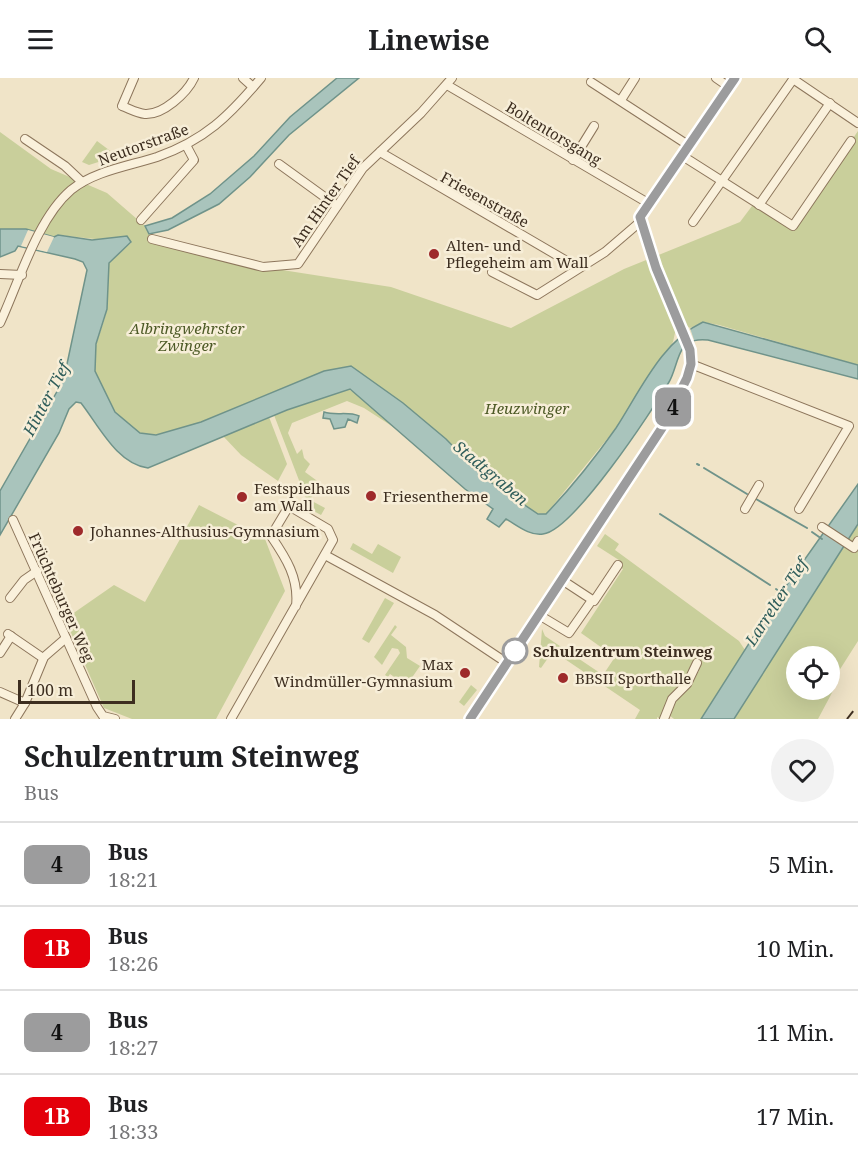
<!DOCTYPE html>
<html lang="de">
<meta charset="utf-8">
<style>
:root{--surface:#fff;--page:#f2f2f2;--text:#202124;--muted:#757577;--line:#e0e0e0}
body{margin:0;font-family:"Noto Serif",serif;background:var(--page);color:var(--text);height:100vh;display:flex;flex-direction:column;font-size:22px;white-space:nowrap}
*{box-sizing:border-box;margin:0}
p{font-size:20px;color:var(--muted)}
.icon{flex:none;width:33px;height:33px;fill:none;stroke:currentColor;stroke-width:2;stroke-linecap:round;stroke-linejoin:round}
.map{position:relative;height:641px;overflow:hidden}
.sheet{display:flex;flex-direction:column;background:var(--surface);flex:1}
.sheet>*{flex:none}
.badge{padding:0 12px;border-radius:9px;font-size:21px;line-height:39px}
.tools{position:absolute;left:786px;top:568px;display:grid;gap:12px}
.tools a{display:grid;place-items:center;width:54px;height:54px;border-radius:50%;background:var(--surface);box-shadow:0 6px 24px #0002;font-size:30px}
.scale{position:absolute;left:18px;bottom:15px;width:117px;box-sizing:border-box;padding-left:6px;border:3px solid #3d2e20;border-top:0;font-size:16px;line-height:21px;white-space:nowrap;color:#3d2e20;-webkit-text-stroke:4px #f7eed8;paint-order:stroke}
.map>.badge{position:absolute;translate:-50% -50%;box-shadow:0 0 0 3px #fff}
.round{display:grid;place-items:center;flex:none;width:63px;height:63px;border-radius:32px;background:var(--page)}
.overview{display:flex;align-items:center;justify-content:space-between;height:102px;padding:0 24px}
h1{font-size:28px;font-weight:700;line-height:45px}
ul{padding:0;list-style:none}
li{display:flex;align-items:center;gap:18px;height:84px;padding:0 24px;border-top:2px solid var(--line)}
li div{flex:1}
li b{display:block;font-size:22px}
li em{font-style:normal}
li .badge{min-width:66px;font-weight:700;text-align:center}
header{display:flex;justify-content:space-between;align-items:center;height:78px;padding:0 24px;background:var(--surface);font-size:27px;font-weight:700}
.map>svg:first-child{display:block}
.green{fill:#c9cf9b}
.water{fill:#a9c4bc;stroke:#6f938a;stroke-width:1.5}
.pier{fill:#f0e4c8}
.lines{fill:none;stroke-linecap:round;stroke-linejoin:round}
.stream{stroke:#6f938a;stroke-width:2}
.minor-casing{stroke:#8d765c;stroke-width:10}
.minor{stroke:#faf1dc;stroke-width:8}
.rail{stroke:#3d2e20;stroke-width:2;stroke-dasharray:10 10;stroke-linecap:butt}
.line-casing{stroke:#fff;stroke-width:14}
.line{stroke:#9c9c9d;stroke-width:9}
.poi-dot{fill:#9e2a2b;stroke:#f7eed8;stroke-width:2}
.stop-dot{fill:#fff;stroke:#9c9c9d;stroke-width:3}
.labels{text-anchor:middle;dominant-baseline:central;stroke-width:5;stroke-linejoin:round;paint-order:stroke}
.street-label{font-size:15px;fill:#3d2e20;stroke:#f7eed8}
.poi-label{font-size:15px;fill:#3d2e20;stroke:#f7eed8;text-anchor:start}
.park-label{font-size:15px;font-style:italic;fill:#4d5a26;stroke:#f7eed8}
.stop-label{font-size:15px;font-weight:bold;fill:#3d2e20;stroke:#f7eed8;text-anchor:start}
.water-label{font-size:16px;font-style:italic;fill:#2f5d5a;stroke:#f7eed8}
</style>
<header><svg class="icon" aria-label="menu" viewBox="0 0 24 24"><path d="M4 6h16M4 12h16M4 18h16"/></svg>Linewise<svg class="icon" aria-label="search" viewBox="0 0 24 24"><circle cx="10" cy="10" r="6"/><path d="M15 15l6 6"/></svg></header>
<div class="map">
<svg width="858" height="641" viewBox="0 0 858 641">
<rect width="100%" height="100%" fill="#f0e4c8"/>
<g class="green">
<path d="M858,53V287L719,247L703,244L690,250L678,241L673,264L616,350L546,436L534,435L483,399L458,374L324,293C290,308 180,360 148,357C123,354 100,315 95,293C90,270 104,251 107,230C109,215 107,200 109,185L131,165L58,157L56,160L26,151H0V54L51,91L107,115L145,148L152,161L263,189L391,209L511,250L624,191L740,144L755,124L793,147Z"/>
<polygon points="97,63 117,78 89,87 82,84"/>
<polygon points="347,310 360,319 401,354 364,330 347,323 292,345 288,355 297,376 302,371 304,380 310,386 305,394 320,405 310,422 325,430 321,437 310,431 274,337"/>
<polygon points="269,339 287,386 278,403 241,377 223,358"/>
<polygon points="199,427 265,461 285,513 216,641 132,641 104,630 65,541 114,507 145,524"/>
<polygon points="858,446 858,563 830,607 830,579 796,579 796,612 830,612 830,608 834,611 818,641 734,641"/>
<polygon points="605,456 619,466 615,472 739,563 745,572 701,641 674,641 669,637 677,620 699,593 696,590 673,617 660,641 657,639 657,641 635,641 640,632 553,573 541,590 539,589 542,551 545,558 603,597 615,579 581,555 623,491 619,488 622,484 597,468"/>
<polygon points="353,465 372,476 378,466 401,479 393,495 350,471"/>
<polygon points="385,520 394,525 369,565 362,561"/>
<polygon points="395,547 397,549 391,557 406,569 407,580 420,588 404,611 401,608 403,605 390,596 388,599 385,597 400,575 398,571 392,570 382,587 374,579"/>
<polygon points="471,607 477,612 464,628 459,624"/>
</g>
<g class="water">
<polygon points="337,0 359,0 289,57 250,99 219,126 168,152 149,156 145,148 172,140 210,116 254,78 290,39"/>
<path d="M0,151H26L54,159L58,157L92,162L127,158L131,164L109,185L107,231L96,266L95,293L115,334L140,355L156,357L201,344L324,293L351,288L403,325L446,361L483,399L538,436H546C571,410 595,380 616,350C640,313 662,263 703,244L858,287V301L708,262C698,261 690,262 683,270C677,278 675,294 669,304C652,333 573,453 543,456C529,458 517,447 506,441L499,449L487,441L493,431L465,411L350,311L287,332L148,390C117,386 99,348 81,325L76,324L69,331L59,355L0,457V413L59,310L67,286L87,192L83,184L75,181L18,168L15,173L0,179Z"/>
<path d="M324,334C336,338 348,333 359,338L357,345L348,341L345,349L334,351L330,341L323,340Z"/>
<polygon points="858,406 858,446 734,641 701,641 781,515"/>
</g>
<g class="pier">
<polygon points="28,152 54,159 47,174 21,168"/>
<polygon points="690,250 694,262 684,270 679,258"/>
</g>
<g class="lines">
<g class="stream">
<polyline points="697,386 699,387"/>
<polyline points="704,390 747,416"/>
<polyline points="756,421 807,450"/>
<polyline points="660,436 770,507"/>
<polyline points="812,454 822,461"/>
<polyline points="776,511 783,516"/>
</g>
<defs>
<g id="minor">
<path d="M134,0L122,28C130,31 137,35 145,36C163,37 187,15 194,0"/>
<polyline points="243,0 253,9"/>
<polyline points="716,0 729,9"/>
<polyline points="793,1 858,45"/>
<polyline points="591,4 688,67"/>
<polyline points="447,7 648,125"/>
<polyline points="621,22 635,0"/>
<polyline points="25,61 65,88 82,104"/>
<polyline points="380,74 577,189"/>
<polyline points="681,77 793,148 851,63"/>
<polyline points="573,82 594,48"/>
<polyline points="279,86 337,128"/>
<polyline points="759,127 830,25"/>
<polyline points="141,142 194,82 186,67"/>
<polyline points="693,144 794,0"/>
<polyline points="152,161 263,189 298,186 363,90 421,35 452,0"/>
<polyline points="492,194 537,217 605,174 640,144"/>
<polyline points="0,196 22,197"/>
<path d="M0,245C19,204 37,141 71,112C94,93 129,88 157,79C205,62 229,38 261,0"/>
<polyline points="680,246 656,190 640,139 735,0"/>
<polyline points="691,286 849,348 799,431"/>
<polyline points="745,431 759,407"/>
<polyline points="13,442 97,629 103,638 115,641"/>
<polyline points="822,449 854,470 858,463"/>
<polyline points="325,477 435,537 507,585"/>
<polyline points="562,502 594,523 618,487"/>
<polyline points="10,520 24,502 37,493"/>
<polyline points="539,537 569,555 590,525"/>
<polyline points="8,556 43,580"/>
<polyline points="0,575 11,558"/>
<polyline points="0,614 25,625 44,579 66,560"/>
<polyline points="15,641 25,625"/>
<path d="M231,641L333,462L328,451L289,428L271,458C286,480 299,500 296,528"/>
<polyline points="470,641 660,353 690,293"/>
<polyline points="664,641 672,621 687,606 697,585"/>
</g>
</defs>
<use href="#minor" class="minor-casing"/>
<use href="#minor" class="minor"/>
<polyline class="rail" points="847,641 858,627"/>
</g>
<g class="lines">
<defs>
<polyline id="line" points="470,641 662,350 687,300 691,286 690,272 656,190 640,139 735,0"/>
</defs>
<use href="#line" class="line-casing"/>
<use href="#line" class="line"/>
</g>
<g class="poi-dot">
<circle cx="434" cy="176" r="6"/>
<circle cx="371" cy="418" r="6"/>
<circle cx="242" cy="419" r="6"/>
<circle cx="78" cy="453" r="6"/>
<circle cx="465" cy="595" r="6"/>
<circle cx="563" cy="600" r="6"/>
</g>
<circle class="stop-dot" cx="515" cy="573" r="12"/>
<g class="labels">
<g class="street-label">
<text transform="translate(554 55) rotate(31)">Boltentorsgang</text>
<text transform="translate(143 66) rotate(-20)">Neutorstraße</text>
<text transform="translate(485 121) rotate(29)">Friesenstraße</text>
<text transform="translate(325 123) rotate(-55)">Am Hinter Tief</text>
<text transform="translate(62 519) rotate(66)">Früchteburger Weg</text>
</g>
<g class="poi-label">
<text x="446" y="167">Alten- und<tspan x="446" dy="17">Pflegeheim am Wall</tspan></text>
<text x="254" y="410">Festspielhaus<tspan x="254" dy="17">am Wall</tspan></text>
<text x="383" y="418">Friesentherme</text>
<text x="90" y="453">Johannes-Althusius-Gymnasium</text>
<text x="453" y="586" text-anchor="end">Max<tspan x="453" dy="17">Windmüller-Gymnasium</tspan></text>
<text x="575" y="600">BBSII Sporthalle</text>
</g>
<g class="park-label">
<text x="187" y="250">Albringwehrster<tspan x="187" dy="17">Zwinger</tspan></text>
<text x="527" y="330">Heuzwinger</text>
</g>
<g class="stop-label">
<text x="533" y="573">Schulzentrum Steinweg</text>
</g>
<g class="water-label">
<text transform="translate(46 321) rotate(-62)">Hinter Tief</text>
<text transform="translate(491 395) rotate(40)">Stadtgraben</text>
<text transform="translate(776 524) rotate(-57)">Larrelter Tief</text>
</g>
</g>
</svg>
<div class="tools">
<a><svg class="icon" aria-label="locate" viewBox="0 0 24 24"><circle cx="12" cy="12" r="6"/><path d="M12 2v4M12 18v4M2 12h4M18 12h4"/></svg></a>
</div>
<div class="scale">100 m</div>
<b class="badge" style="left:673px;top:329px;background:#9c9c9d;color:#111">4</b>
</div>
<section class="sheet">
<div class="overview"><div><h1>Schulzentrum Steinweg</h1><p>Bus</p></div><a class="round"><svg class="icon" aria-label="heart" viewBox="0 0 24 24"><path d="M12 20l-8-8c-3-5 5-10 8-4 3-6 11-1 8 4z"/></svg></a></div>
<ul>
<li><span class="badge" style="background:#9c9c9d;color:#111">4</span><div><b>Bus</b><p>18:21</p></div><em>5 Min.</em></li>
<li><span class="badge" style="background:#e3000b;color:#fff">1B</span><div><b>Bus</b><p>18:26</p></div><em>10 Min.</em></li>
<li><span class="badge" style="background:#9c9c9d;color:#111">4</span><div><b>Bus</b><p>18:27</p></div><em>11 Min.</em></li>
<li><span class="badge" style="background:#e3000b;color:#fff">1B</span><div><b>Bus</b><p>18:33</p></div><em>17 Min.</em></li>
</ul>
</section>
